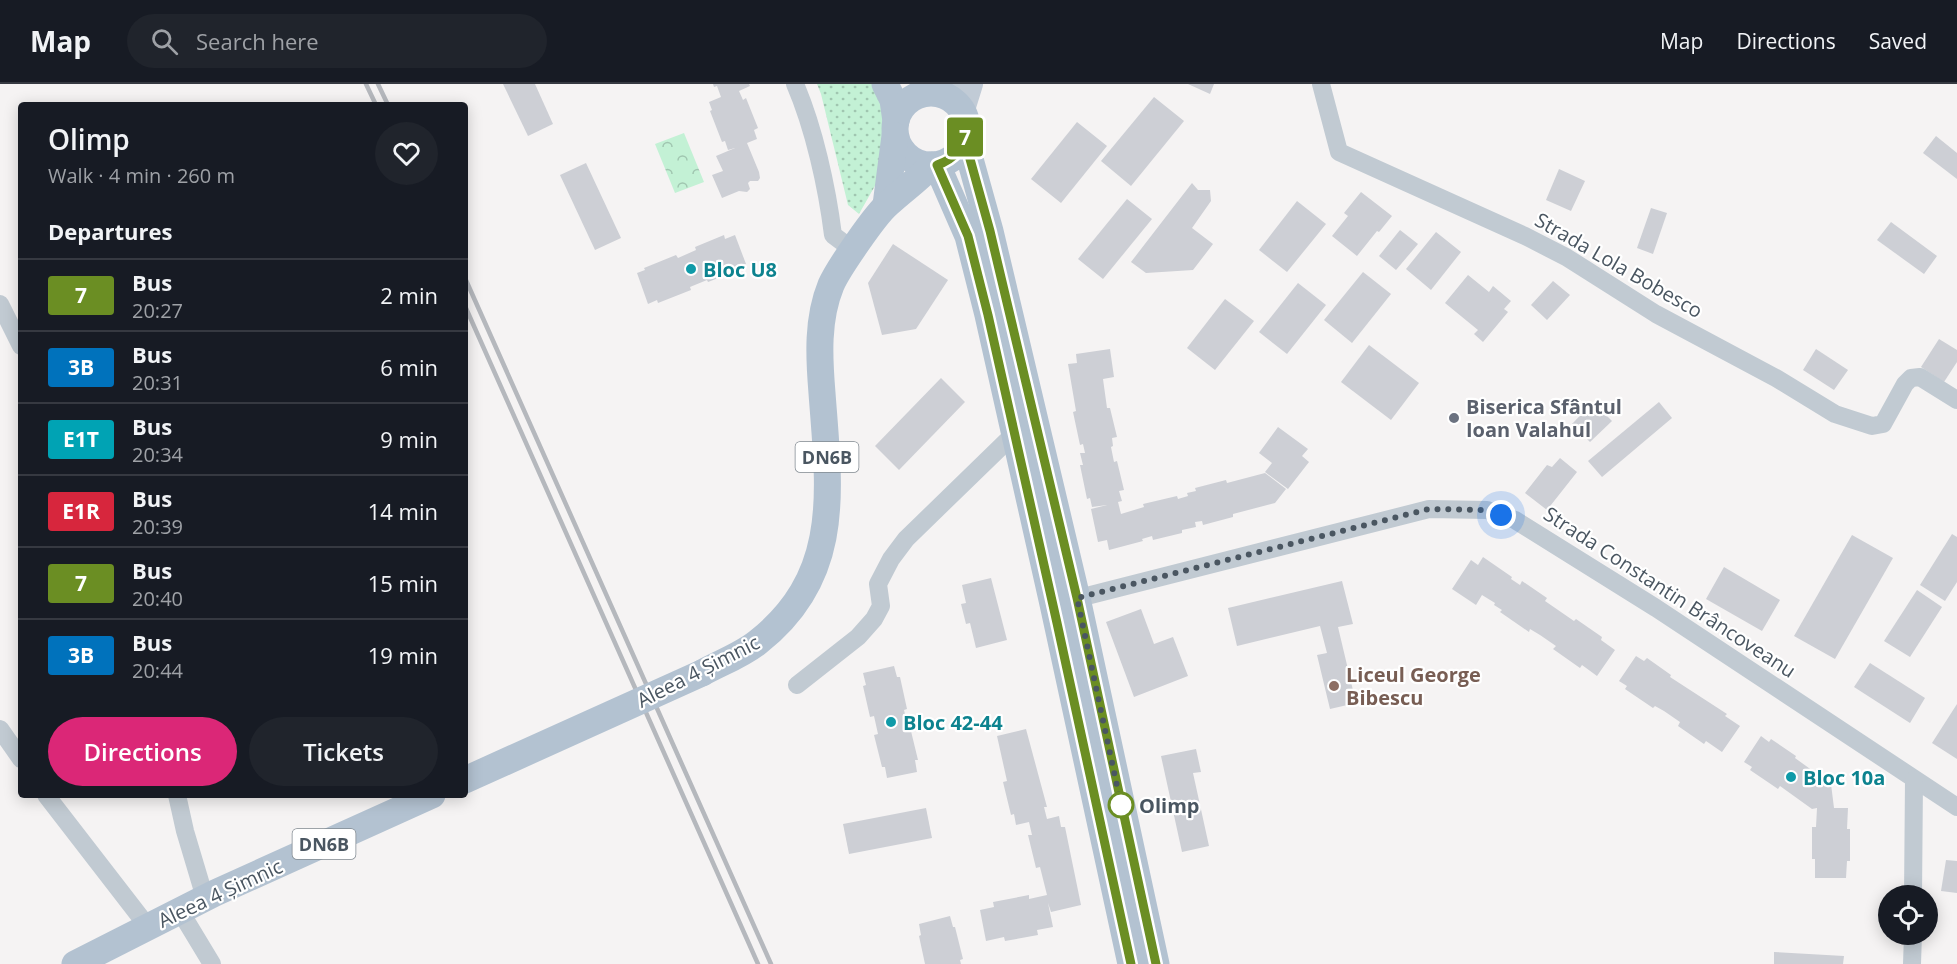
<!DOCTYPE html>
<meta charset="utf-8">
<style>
:root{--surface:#171b24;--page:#20242c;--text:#f1f3f6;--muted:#9ea1a6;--line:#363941;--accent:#db2777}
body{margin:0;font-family:"Open Sans",sans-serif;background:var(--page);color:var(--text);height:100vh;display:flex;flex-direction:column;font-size:22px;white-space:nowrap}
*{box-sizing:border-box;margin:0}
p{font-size:20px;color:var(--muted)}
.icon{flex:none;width:33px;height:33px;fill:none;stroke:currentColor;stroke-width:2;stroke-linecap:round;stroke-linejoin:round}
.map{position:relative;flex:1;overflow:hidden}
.panel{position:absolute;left:18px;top:18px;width:450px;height:696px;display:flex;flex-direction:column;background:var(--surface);border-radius:6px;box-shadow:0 3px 15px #0003}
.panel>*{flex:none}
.badge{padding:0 12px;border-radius:4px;font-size:21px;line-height:39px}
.tools{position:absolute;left:1878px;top:801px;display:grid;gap:12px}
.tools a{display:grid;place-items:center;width:60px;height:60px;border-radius:50%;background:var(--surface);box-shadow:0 3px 15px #0003;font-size:30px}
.you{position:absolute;width:30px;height:30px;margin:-15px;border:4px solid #fff;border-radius:50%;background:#1a73e8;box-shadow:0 0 0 9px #1a73e833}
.map>.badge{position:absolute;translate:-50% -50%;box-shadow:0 0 0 3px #fff}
h2{padding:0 30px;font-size:22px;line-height:54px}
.round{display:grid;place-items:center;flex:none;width:63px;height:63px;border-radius:32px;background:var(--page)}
.headline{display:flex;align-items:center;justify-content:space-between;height:102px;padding:0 30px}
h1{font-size:28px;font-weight:600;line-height:45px}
.primary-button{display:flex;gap:12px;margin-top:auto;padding:12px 30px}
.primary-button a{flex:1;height:69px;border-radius:36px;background:var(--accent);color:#fff;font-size:24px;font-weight:600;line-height:69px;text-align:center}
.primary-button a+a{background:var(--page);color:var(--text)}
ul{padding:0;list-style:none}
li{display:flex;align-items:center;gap:18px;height:72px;padding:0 30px;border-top:2px solid var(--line)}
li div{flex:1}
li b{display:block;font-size:22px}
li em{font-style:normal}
li .badge{min-width:66px;font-weight:700;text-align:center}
header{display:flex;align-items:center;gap:36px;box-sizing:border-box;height:84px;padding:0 30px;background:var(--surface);border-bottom:2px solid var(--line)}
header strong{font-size:28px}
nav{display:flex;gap:33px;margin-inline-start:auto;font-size:21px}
.search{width:420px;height:54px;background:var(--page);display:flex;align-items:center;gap:15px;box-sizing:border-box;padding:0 21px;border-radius:33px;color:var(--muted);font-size:22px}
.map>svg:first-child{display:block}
.grass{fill:url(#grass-dots)}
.park{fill:url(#park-crowns)}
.building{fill:#cdcfd5}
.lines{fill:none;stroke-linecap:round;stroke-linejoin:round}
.street{stroke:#c1cad2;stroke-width:18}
.secondary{stroke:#c1cbd6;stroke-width:24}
.primary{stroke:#b3c2d1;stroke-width:27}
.rail{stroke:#b5b8bd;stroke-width:4.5}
.primary-bridge{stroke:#b3c2d1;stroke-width:27}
.line-casing{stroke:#fff;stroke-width:14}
.line{stroke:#6b8e23;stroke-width:9}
.walk{stroke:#4a5661;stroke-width:6;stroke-dasharray:0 10.8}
.culture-dot{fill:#0f9aa8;stroke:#fff;stroke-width:2}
.worship-dot{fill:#6b7280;stroke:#fff;stroke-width:2}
.education-dot{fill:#8d6e63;stroke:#fff;stroke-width:2}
.stop-dot{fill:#fff;stroke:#6b8e23;stroke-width:3}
.labels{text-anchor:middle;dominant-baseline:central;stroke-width:4.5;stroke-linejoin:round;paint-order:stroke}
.shield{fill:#fff;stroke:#808990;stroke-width:1.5}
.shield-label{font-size:18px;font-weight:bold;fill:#4a5661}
.street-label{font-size:20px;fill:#4a5661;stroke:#fff}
.culture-label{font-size:20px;font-weight:bold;fill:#0d838f;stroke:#fff;text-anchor:start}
.worship-label{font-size:20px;font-weight:bold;fill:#5b616d;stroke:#fff;text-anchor:start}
.education-label{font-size:20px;font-weight:bold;fill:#785e54;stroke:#fff;text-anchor:start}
.stop-label{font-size:20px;font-weight:bold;fill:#4a5661;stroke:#fff;text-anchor:start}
</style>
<header>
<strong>Map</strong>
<div class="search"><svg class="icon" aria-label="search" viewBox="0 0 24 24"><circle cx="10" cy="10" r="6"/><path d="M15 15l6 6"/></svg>Search here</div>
<nav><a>Map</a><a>Directions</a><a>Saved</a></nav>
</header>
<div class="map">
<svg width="1957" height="880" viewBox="0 0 1957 880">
<defs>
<pattern id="grass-dots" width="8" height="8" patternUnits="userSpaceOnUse" patternTransform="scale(1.5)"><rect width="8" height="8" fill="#c3f1d5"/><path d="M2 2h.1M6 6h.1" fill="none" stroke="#a0c6b0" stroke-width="1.8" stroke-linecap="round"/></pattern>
<pattern id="park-crowns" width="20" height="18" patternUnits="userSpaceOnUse" patternTransform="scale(1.5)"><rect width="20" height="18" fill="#c3f1d5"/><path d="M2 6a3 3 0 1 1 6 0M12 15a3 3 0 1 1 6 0" fill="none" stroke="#a0c6b0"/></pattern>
</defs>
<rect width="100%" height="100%" fill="#f5f3f3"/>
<polygon class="grass" points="817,0 874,0 881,9 883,51 876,100 859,130 848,121 821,10"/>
<polygon class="park" points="684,49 704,98 675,109 655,60"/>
<g class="building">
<polygon points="503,0 535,0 553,40 528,52"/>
<polygon points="713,0 749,0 750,2 739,7 743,16 746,14 758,44 754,46 757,55 747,59 759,88 760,94 758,97 750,97 748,99 750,105 747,108 739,107 722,114 712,91 723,87 716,72 735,64 728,66 725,57 722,58 710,27 712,26 709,18 721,13 717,2 714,3"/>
<polygon points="1188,0 1214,0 1210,10"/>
<polygon points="1154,13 1184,37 1131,102 1101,77"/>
<polygon points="1077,38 1107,62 1061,119 1031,95"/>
<polygon points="1936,52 1957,69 1957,95 1923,69"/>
<polygon points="586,79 621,154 595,166 560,91"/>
<polygon points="1559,85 1585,97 1571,127 1546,116"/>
<polygon points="1192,99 1198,106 1210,106 1211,117 1192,144 1213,160 1193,186 1146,189 1131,178"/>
<polygon points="1361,108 1392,132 1379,148 1377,147 1357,172 1332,152 1348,132 1344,129"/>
<polygon points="1127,115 1152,135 1103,195 1078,175"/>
<polygon points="1297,117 1326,140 1287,188 1259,166"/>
<polygon points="1651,124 1667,129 1653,170 1637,164"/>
<polygon points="1891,138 1937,172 1924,190 1877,156"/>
<polygon points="1400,146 1418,160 1396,186 1379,172"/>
<polygon points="1436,148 1461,168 1431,206 1406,185"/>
<polygon points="724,151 725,155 735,151 746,180 738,183 739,186 708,198 707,196 690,203 691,206 658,219 657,216 648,220 637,189 645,186 644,184 676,171 678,174 696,166 695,163"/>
<polygon points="893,160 948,196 916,245 882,251 868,199"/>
<polygon points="1363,188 1391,210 1352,259 1324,236"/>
<polygon points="1468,191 1489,208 1493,202 1511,217 1504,225 1508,228 1483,258 1474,250 1478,246 1445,219"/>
<polygon points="1553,197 1570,211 1547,236 1531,221"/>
<polygon points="1298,199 1326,221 1287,270 1259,248"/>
<polygon points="1225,215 1254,237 1215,286 1187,264"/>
<polygon points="1939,255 1957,266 1957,278 1944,298 1921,283"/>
<polygon points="1369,261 1419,299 1391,336 1341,298"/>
<polygon points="1110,265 1114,293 1103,295 1107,324 1110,324 1117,353 1112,354 1113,362 1111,363 1114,378 1117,377 1124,406 1119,407 1122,417 1118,418 1121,430 1144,423 1143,420 1177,412 1178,415 1188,412 1187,409 1196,407 1195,404 1226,396 1227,399 1265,389 1286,405 1275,419 1233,430 1233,433 1203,441 1202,437 1195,438 1196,443 1182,446 1182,449 1153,456 1152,452 1142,455 1143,457 1109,466 1107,456 1098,458 1091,425 1107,421 1092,423 1090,414 1087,415 1080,381 1083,381 1080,369 1085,369 1083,360 1080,361 1073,328 1076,327 1068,280 1077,279 1076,270"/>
<polygon points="1816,265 1848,286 1834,306 1803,286"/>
<polygon points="941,294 965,318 899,386 875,362"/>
<polygon points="1593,318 1612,337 1590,358 1572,340"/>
<polygon points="1659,318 1672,334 1602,393 1588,377"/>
<polygon points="1278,343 1308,365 1302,372 1309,378 1288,405 1265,388 1272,379 1259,369"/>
<polygon points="1560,374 1577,388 1547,426 1525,409 1547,381 1552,383"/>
<polygon points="1952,450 1957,453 1957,498 1945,517 1920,501"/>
<polygon points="1852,451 1893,474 1835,575 1794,552"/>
<polygon points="1483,473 1512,493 1511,495 1520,501 1522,497 1547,514 1545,517 1574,537 1576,535 1602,553 1601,556 1615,566 1597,592 1582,581 1580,584 1553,565 1556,562 1540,551 1530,545 1529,548 1500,528 1502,526 1494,521 1495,519 1482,511 1476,521 1452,505 1471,476 1478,481"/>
<polygon points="1724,483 1780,516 1762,547 1706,515"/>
<polygon points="991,494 1007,556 976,564 970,539 966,540 961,520 966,519 962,501"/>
<polygon points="1342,497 1353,540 1338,543 1356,619 1330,625 1317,571 1327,569 1320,542 1237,562 1228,524"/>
<polygon points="1917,506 1942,523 1910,573 1884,557"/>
<polygon points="1141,525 1154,560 1173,553 1188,592 1134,613 1106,538"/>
<polygon points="1636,572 1644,577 1647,574 1671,591 1670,593 1727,630 1725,632 1740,642 1722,668 1706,657 1704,660 1678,642 1680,638 1664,627 1655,622 1653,624 1625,605 1627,602 1619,597"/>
<polygon points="1870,579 1925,614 1910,639 1854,603"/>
<polygon points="894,582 897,593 900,593 907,625 904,626 908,643 910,643 918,676 915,676 917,688 887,694 885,683 882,683 874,651 878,650 874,632 870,633 863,602 866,601 863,589"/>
<polygon points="1957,620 1957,675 1932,659"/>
<polygon points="1026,645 1047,723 1044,723 1047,735 1059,732 1061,743 1065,743 1081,821 1051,828 1048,819 1053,843 1037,846 1038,851 1005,857 1004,853 986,857 980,826 994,823 993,818 1029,811 1029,815 1047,811 1040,783 1036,784 1028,751 1032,751 1029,738 1016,741 1014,730 1011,731 1003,698 1007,697 997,652"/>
<polygon points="1761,652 1769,658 1771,655 1796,672 1795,674 1831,700 1834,724 1848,724 1847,745 1850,745 1850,777 1847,777 1846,794 1815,794 1815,775 1812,775 1812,743 1816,743 1817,724 1812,725 1780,702 1778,705 1750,686 1752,683 1744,678"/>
<polygon points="1196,665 1201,688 1193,689 1209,762 1182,768 1161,672"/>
<polygon points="926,724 932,754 849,770 843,740"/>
<polygon points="1946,776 1957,777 1957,809 1941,807"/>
<polygon points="950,832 953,843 955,843 963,875 960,876 961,880 925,880 919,852 921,851 919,840"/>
<polygon points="1774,868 1844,872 1843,880 1774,880"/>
</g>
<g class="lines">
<g class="street">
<path d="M795,0C814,44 827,103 833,151L853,166"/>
<polyline points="1321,0 1339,68 1525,152 1566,173 1656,230 1776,294 1835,330 1872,342 1883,340 1905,300 1911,294 1920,293 1957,316"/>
<polyline points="0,220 21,262"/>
<polyline points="1067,517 1429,425 1487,426 1515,436 1656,524 1957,723"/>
<polyline points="797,601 858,553 874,535 881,522 878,500 891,475 906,455 1015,349"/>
<polyline points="0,645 21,675"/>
<polyline points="46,711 148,843"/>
<polyline points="177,711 185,747 205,814"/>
<polyline points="1913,812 1914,696"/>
<polyline points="180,827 212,880"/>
<polyline points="1912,880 1913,850"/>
</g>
<g class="secondary">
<polyline points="940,11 950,0"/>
<polyline points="962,29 971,0"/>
</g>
<g class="primary">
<polyline points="885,0 893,16 896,37"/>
<circle cx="931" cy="45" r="36"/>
<polyline points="966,45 970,75 990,147 1077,514 1156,880"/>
<polyline points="937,81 968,152 988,231 1053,520 1131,880"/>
<polyline points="886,121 895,52"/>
<path d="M702,589C720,579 742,571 758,558C843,491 829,405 822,309C819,273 817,235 831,201C838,185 875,131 888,120C903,106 918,96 932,81"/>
<polyline points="75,880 215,809 432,711"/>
</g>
<g class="rail">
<polyline points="366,0 376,21"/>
<polyline points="378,0 388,21"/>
<polyline points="465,194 771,880"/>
<polyline points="465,222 758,880"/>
</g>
<polyline class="primary-bridge" points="465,696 702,589"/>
</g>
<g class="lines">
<defs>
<path id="line" d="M1131,880L1057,539L988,231L968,152L937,81C955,75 964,64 966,45L970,75L990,147L1077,514L1156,880"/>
</defs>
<use href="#line" class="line-casing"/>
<use href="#line" class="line"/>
<polyline class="walk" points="1121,721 1077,514 1429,425 1487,426 1501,431"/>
</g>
<g class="culture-dot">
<circle cx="691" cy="185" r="6"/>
<circle cx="891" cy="638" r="6"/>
<circle cx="1791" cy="693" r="6"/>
</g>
<circle class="worship-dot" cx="1454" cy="334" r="6"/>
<circle class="education-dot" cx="1334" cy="602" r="6"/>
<circle class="stop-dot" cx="1121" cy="721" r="12"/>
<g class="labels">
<g class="shield">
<rect x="795.5" y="358" width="63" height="30" rx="4.5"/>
<rect x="292.5" y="745" width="63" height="30" rx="4.5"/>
</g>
<g class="shield-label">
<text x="827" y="373">DN6B</text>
<text x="324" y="760">DN6B</text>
</g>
<g class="street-label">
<text transform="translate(1619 181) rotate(30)">Strada Lola Bobesco</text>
<text transform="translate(1670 508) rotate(33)">Strada Constantin Brâncoveanu</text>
<text transform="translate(698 587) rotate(-27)">Aleea 4 Șimnic</text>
<text transform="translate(220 809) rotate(-25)">Aleea 4 Șimnic</text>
</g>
<g class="culture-label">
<text x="703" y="185">Bloc U8</text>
<text x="903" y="638">Bloc 42-44</text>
<text x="1803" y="693">Bloc 10a</text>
</g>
<g class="worship-label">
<text x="1466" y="322">Biserica Sfântul<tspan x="1466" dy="23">Ioan Valahul</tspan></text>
</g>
<g class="education-label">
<text x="1346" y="590">Liceul George<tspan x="1346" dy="23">Bibescu</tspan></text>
</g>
<g class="stop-label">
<text x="1139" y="721">Olimp</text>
</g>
</g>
</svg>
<div class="tools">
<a><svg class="icon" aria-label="locate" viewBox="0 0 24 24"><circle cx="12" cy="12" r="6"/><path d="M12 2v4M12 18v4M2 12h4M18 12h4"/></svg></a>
</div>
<div class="you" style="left:1501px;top:431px"></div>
<b class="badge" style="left:965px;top:53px;background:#6b8e23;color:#fff">7</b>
<section class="panel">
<div class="headline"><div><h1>Olimp</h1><p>Walk · 4 min · 260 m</p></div><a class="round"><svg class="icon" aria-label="heart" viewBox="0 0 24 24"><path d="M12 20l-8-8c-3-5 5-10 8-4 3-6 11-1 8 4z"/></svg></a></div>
<h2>Departures</h2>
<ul>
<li><span class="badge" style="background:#6b8e23;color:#fff">7</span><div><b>Bus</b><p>20:27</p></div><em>2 min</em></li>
<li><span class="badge" style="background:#0072bc;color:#fff">3B</span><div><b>Bus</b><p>20:31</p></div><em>6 min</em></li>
<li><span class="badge" style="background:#00a3b4;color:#fff">E1T</span><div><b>Bus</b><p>20:34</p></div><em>9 min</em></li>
<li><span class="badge" style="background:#d7263d;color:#fff">E1R</span><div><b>Bus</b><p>20:39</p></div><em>14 min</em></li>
<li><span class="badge" style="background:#6b8e23;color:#fff">7</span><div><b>Bus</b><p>20:40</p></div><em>15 min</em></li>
<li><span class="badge" style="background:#0072bc;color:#fff">3B</span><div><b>Bus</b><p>20:44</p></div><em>19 min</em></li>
</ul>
<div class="primary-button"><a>Directions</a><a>Tickets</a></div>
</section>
</div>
